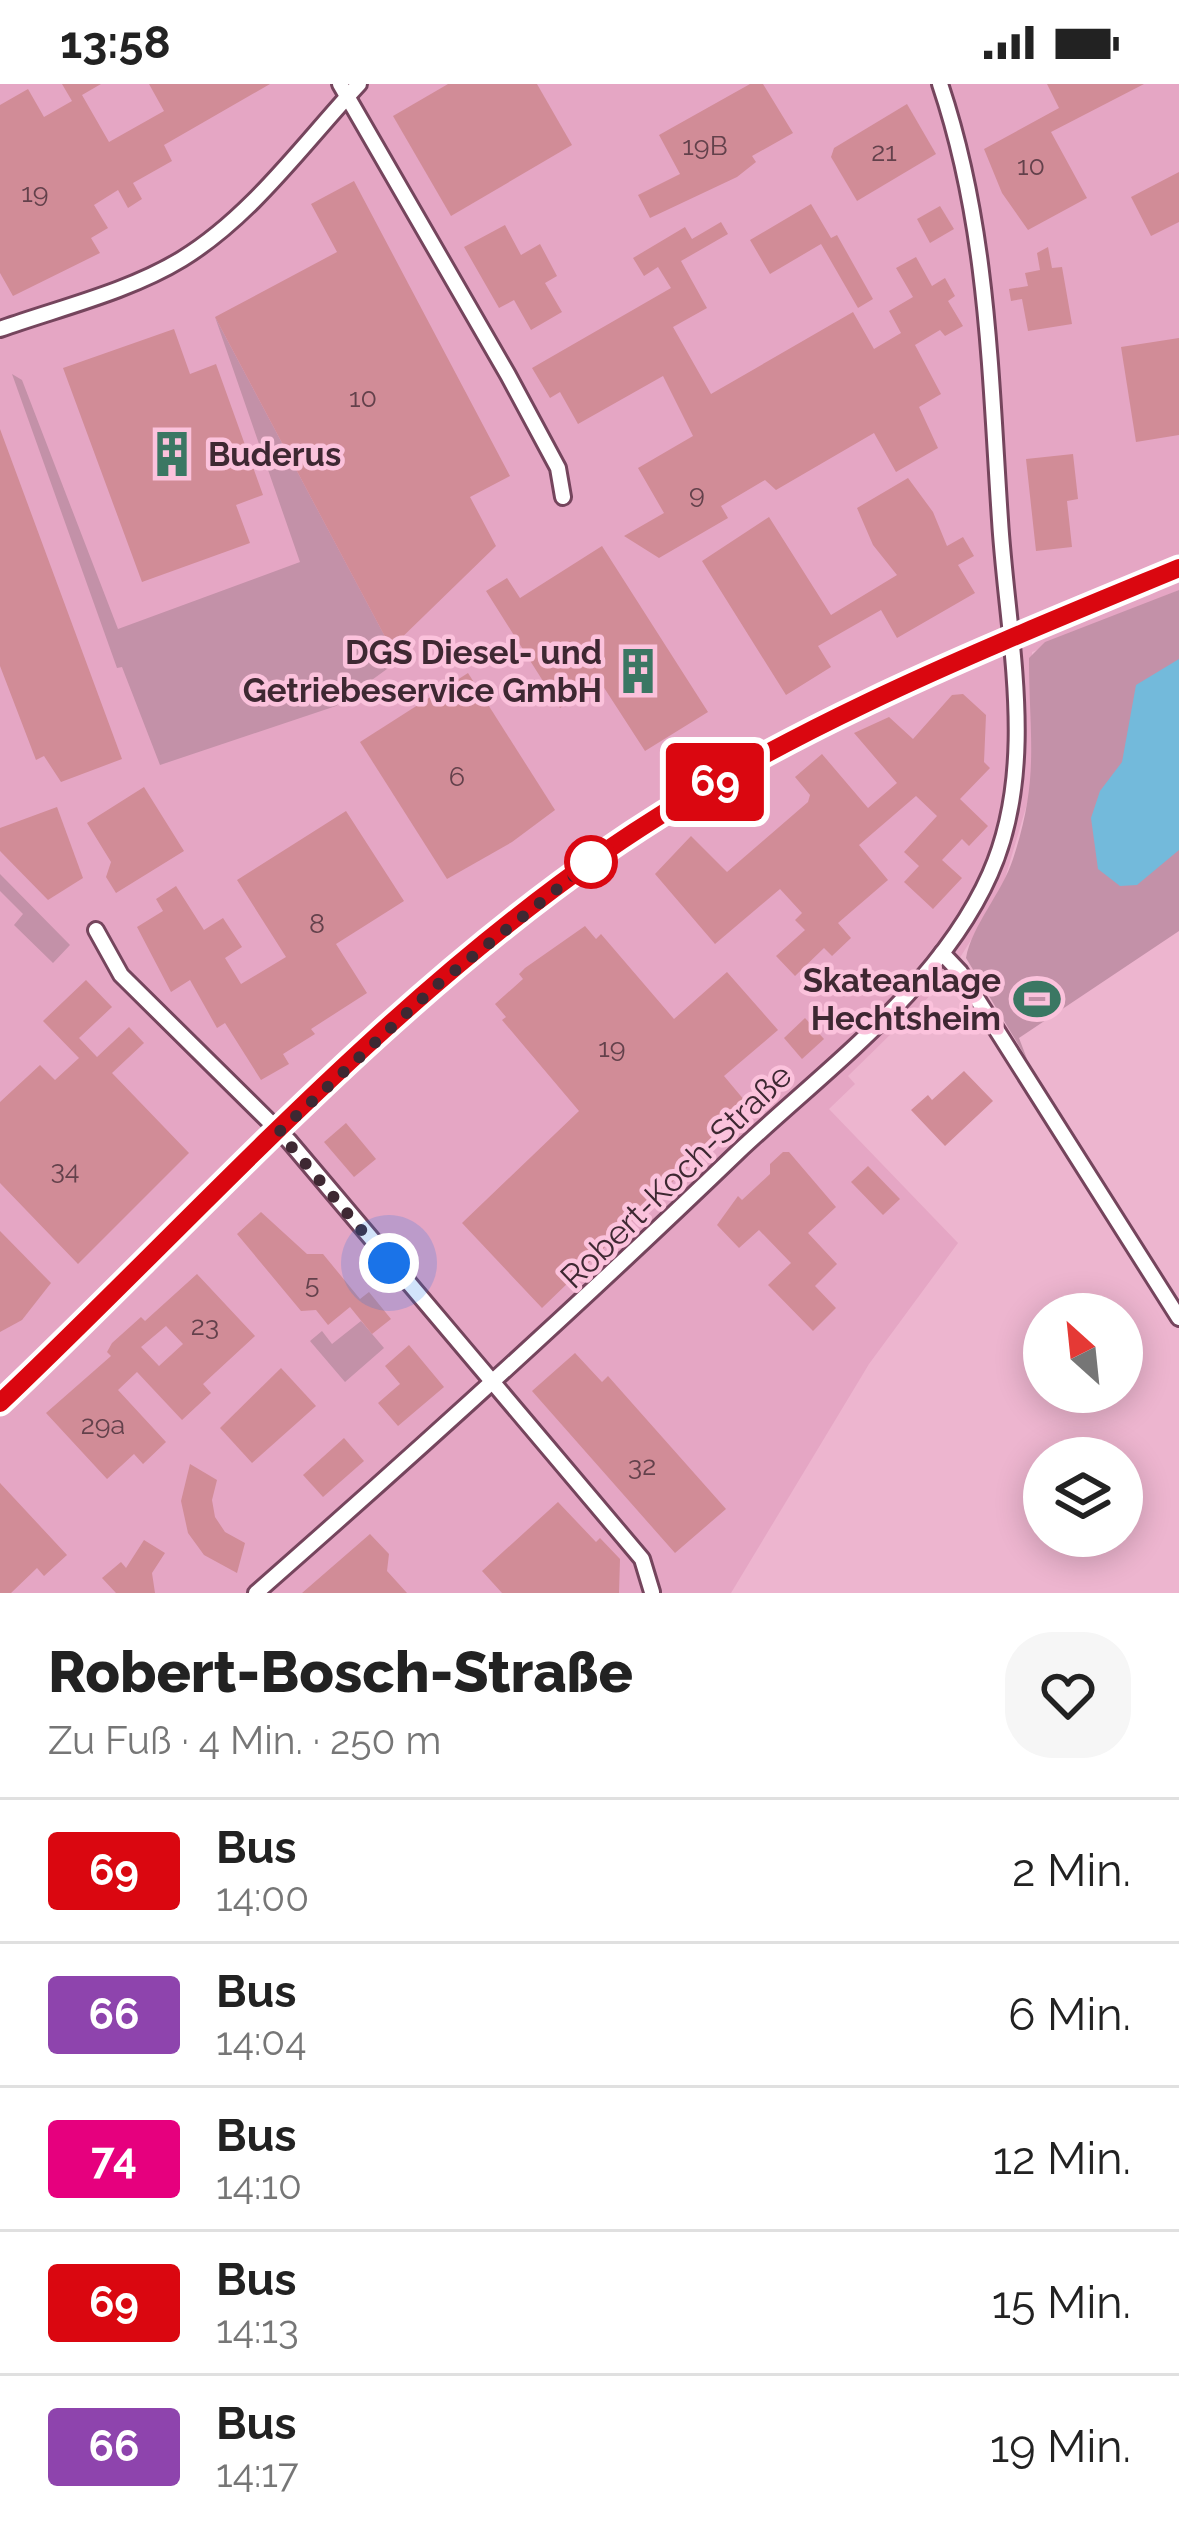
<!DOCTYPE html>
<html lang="de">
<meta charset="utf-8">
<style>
:root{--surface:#fff;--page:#f6f6f6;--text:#222;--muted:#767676;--line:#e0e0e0}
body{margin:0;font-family:Raleway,sans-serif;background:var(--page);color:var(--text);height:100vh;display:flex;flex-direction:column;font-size:45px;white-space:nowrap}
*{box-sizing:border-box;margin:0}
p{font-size:39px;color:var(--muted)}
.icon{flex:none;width:66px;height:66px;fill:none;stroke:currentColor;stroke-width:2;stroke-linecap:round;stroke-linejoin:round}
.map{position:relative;height:1509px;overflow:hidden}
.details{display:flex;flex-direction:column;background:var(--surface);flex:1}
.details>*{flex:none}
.badge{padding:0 24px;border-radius:9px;font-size:42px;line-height:78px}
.needle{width:78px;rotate:333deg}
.controls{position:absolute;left:1023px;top:1209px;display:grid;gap:24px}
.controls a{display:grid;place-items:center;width:120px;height:120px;border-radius:50%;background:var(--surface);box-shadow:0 6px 30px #0003;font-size:60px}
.you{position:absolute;width:60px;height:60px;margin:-30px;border:9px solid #fff;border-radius:50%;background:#1a73e8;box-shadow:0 0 0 18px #1a73e833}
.map>.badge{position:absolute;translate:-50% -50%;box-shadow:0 0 0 6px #fff}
.round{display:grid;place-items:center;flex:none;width:126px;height:126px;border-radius:48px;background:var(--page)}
.headline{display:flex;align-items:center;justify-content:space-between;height:204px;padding:0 48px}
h1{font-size:57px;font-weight:800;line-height:90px}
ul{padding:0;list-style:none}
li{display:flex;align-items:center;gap:36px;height:144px;padding:0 48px;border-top:3px solid var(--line)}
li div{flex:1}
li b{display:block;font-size:45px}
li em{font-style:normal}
li .badge{min-width:132px;font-weight:700;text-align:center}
.status{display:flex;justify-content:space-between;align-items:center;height:84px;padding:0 60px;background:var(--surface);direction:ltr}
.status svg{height:33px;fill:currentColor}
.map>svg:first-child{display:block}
.built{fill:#e5a6c4}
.green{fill:#c391a8}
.water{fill:#73badb}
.building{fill:#d18c97;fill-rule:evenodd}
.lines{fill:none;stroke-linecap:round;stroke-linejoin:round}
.minor-casing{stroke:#75455d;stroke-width:20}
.minor{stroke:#fff;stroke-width:14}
.line-casing{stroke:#fff;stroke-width:27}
.line{stroke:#da0710;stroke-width:18}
.walk{stroke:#3e2832;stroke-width:12;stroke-dasharray:0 21.6}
.stop-dot{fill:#fff;stroke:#da0710;stroke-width:6}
.labels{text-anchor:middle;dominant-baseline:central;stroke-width:9;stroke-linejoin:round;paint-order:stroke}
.number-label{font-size:27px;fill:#63414b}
.poi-label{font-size:33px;font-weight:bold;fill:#3e2832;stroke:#fbc2dc;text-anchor:end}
.street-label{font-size:33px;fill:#3e2832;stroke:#fbc2dc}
</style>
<div class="status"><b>13:58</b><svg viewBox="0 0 49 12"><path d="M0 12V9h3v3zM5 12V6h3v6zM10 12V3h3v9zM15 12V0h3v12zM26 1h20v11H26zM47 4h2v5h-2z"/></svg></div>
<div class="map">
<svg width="1179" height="1509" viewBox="0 0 1179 1509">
<rect width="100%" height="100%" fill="#edb5cf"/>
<polygon class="built" points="0,0 1179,0 1179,506 1032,568 1032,703 1001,808 946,896 848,992 855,1000 829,1025 958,1159 869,1280 731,1509 0,1509"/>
<g class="green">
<polygon points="215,233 398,577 336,622 160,681 122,583 117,584 12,290 22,296 118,545 300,478"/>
<path d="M1179,506V847L1019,954L1027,975L966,874C972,841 1002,809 1013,775C1040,693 1029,654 1029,574L1045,558Z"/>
<polygon points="0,790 70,861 53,879 14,841 23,830 0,807"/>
<polygon points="361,1237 384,1264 345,1298 310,1257 322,1247 332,1260"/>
</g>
<polygon class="water" points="1179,575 1179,766 1137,801 1120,802 1098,785 1091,734 1100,707 1122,678 1136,601"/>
<g class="building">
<polygon points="62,0 101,0 82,11 109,58 164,27 149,0 270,0 164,61 172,77 133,99 142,115 128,124 118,106 94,121 108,144 91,154 100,169 13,212 0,189 0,21 28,5 44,33 72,17"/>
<polygon points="448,0 537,0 572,61 451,132 393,32"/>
<polygon points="750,0 763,0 793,49 752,72 756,78 737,93 650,134 638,111 680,90 659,51"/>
<polygon points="1047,0 1144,0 1051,48 1087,114 1028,146 1002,109 984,65 1059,24"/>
<polygon points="907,20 936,70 857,117 831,73 834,64"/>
<polygon points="1179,88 1179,138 1151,152 1131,113"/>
<polygon points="354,97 510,392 470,413 496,462 391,564 215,233 337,168 311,120"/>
<polygon points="811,120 831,154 837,151 873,215 858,224 821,160 770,190 750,156"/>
<polygon points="940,122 954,145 930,159 917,135"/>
<polygon points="721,138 728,150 681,177 707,224 673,243 711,310 853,228 874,265 901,249 889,227 913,213 896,184 916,173 932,202 945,194 955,212 948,217 963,242 945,252 940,246 915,261 941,310 919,323 938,364 896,388 874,349 776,406 765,396 721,422 728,434 659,474 624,452 664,429 638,384 693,352 663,292 578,340 560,308 550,314 532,284 671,204 658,183 644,192 633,174 685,143 692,155"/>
<polygon points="505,141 521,171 540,160 557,192 545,199 562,228 531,246 514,216 499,224 464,163"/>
<polygon points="1048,163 1052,184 1062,183 1072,240 1028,247 1022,215 1011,217 1009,205 1028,202 1025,189 1040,186 1037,169"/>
<polygon points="174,245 190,290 216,280 263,411 236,421 250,459 142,498 63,284"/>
<polygon points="1179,254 1179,351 1136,358 1121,263"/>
<polygon points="0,345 122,675 61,698 44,672 36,676 0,582"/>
<polygon points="1073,370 1078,415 1067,417 1072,463 1036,467 1026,375"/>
<polygon points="908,394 933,428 947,462 963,453 974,472 958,481 975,509 897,554 881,526 818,562 831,583 786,611 702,477 769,433 831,531 897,491 873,461 857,424"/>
<polygon points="602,462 708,628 645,667 601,599 560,624 486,507 507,494 520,514"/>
<polygon points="468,589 555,726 512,758 447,795 360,658"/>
<polygon points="963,610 986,631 984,678 990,684 960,715 988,742 969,762 962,755 942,776 962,794 933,825 904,798 919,782 904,768 937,732 916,712 859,761 888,796 838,839 851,854 832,872 824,864 795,892 776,872 805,846 795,836 802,829 780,805 715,860 655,790 691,752 727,788 808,718 810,711 795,693 822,670 868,724 897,699 854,649 889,633 913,655 952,611"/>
<polygon points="144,703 184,767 116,809 106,793 111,778 87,739"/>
<polygon points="57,723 83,794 48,816 0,767 0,744"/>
<polygon points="346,727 404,817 336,860 367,909 311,945 315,950 283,970 289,980 261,996 225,939 217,944 190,896 171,908 137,843 163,827 156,815 176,802 204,846 223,834 242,863 225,874 241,900 286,873 237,796"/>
<polygon points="585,842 596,855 601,850 674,935 727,888 778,946 724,992 750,1023 542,1224 462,1139 579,1027 502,936 506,933 495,920 523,895 519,890 525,884"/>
<polygon points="86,896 112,923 79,954 97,973 129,943 144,959 112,989 189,1069 78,1180 0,1099 0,1018 40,981 55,996 79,974 43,937"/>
<polygon points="805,934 824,955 802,975 784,954"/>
<polygon points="964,987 993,1017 945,1062 911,1026 928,1011 932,1016"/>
<polygon points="346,1039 376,1075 354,1093 324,1058"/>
<polygon points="783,1068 789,1068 836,1123 808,1149 837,1180 815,1202 836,1224 813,1247 768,1201 791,1179 759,1146 739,1164 717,1141 738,1112 742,1116 770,1090 770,1080"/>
<polygon points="868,1082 900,1115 883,1131 851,1098"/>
<polygon points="261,1128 307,1170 323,1170 360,1215 369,1208 391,1235 372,1250 350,1223 328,1241 316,1226 301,1227 237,1150"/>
<polygon points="0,1147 51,1199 22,1236 0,1248"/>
<path d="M197,1190L255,1252L203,1300L211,1309L182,1336L137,1288L118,1306L166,1358L143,1380L134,1370L107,1395L46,1329L111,1272L107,1268L112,1259L141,1233L145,1237ZM166,1242L183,1260L159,1282L141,1263Z"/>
<polygon points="409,1261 444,1303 398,1342 378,1319 400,1300 385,1282"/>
<polygon points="575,1269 602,1298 608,1292 726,1425 675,1469 532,1307"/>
<polygon points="281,1284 316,1322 252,1379 220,1344"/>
<polygon points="344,1354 364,1377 323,1413 303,1391"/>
<polygon points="190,1380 217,1396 212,1416 215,1433 225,1448 245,1459 237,1489 204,1471 188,1449 181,1417"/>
<polygon points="0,1399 67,1471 44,1492 37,1484 11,1509 0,1509"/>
<polygon points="558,1418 596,1458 600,1454 620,1475 619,1509 502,1509 482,1487"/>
<polygon points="370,1450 389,1470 387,1487 407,1509 302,1509"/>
<polygon points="144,1456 165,1469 152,1489 155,1509 116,1509 102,1494 121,1478 126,1484"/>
</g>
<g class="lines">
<defs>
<g id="minor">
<polyline points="340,0 508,291 558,384 563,413"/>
<path d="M0,245C59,224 128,208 182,175C252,132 303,60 359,0"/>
<polyline points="96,846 121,891 289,1057 642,1475 652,1508"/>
<polyline points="942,869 960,888 1179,1234"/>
<path d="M0,1319C199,1131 384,921 610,764C785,643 984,566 1179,484"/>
<path d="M256,1509C420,1365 581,1219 738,1068C826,985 940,903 990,790C1039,680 1007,552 1000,436C990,288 988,142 940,0"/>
</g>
</defs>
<use href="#minor" class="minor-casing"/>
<use href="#minor" class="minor"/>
</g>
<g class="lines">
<defs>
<path id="line" d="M0,1319C196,1133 380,924 603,769C780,646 981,566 1179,484"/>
</defs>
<use href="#line" class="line-casing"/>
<use href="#line" class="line"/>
<polyline class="walk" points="389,1179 279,1048 437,901 591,778"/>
</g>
<defs>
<symbol id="building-bare" viewBox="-9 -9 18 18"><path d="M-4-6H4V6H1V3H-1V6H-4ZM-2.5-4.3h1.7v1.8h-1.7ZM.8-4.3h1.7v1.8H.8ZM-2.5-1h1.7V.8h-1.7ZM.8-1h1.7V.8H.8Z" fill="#3b7763" stroke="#fbc2dc" stroke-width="2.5" paint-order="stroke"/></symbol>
<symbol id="stadium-bare" viewBox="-9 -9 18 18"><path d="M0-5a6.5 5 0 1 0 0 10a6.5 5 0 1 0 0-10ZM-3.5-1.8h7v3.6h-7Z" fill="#3b7763" stroke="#fbc2dc" stroke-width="2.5" paint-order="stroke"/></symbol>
</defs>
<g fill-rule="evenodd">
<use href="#building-bare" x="139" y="337" width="66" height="66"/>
<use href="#building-bare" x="605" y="554" width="66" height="66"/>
<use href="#stadium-bare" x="1004" y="882" width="66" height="66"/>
</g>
<circle class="stop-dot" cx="591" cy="778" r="24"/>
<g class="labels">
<g class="number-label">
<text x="705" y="61">19B</text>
<text x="884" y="67">21</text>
<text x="1031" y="81">10</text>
<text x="35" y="108">19</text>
<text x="363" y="313">10</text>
<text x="697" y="409">9</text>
<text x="457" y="692">6</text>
<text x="317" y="839">8</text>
<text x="612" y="963">19</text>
<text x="65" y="1085">34</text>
<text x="312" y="1199">5</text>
<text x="205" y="1241">23</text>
<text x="103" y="1340">29a</text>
<text x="642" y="1381">32</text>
</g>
<g class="poi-label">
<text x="208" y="370" text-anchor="start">Buderus</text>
<text x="602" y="568">DGS Diesel- und<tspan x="602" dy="38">Getriebeservice GmbH</tspan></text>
<text x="1001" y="896">Skateanlage<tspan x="1001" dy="38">Hechtsheim</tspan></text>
</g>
<g class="street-label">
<text transform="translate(676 1092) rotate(-44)">Robert-Koch-Straße</text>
</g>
</g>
</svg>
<div class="controls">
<a><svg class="needle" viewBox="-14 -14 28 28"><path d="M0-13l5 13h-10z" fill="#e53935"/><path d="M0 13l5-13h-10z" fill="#767676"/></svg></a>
<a><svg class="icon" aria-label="layers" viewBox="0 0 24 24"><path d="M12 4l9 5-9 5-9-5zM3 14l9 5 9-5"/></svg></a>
</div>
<div class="you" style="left:389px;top:1179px"></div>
<b class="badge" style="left:715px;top:698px;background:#da0710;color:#fff">69</b>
</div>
<section class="details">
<div class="headline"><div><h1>Robert-Bosch-Straße</h1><p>Zu Fuß · 4 Min. · 250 m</p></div><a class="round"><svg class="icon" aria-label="heart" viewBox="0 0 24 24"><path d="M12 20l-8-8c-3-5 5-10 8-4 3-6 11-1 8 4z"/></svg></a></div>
<ul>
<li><span class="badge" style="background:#da0710;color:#fff">69</span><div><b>Bus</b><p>14:00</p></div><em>2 Min.</em></li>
<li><span class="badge" style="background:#8e44ad;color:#fff">66</span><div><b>Bus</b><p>14:04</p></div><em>6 Min.</em></li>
<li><span class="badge" style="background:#e6007e;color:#fff">74</span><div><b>Bus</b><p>14:10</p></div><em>12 Min.</em></li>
<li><span class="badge" style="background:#da0710;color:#fff">69</span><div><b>Bus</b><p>14:13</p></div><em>15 Min.</em></li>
<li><span class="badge" style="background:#8e44ad;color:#fff">66</span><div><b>Bus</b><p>14:17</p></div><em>19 Min.</em></li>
</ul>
</section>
